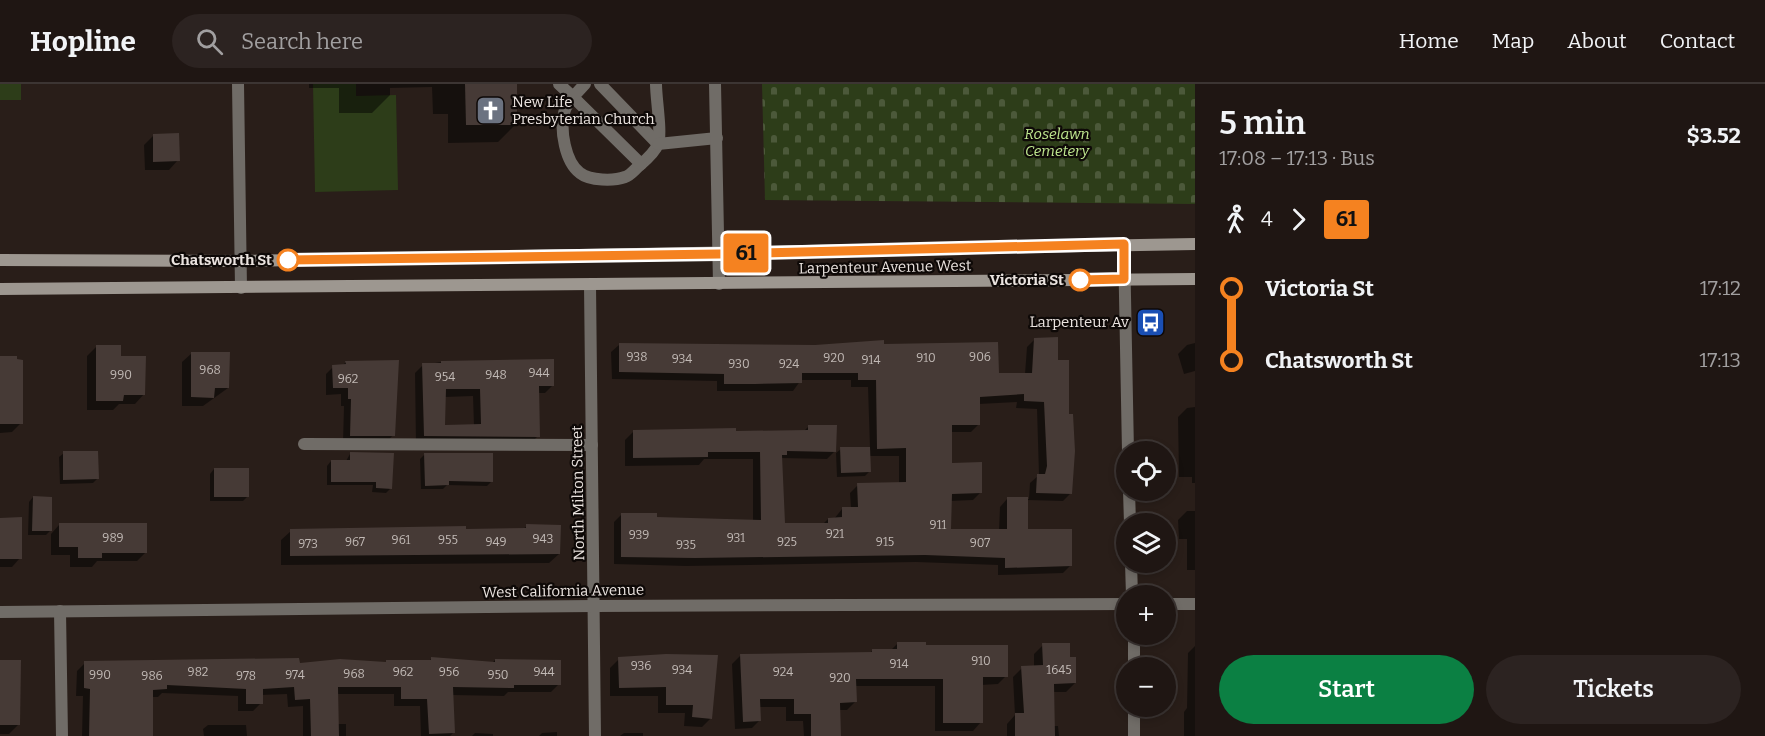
<!DOCTYPE html>
<meta charset="utf-8">
<style>
:root{--surface:#1f1613;--page:#2c2321;--text:#f1f3f6;--muted:#a19fa0;--line:#3c3533;--accent:#0b8043}
body{margin:0;font-family:Bitter,serif;background:var(--page);color:var(--text);height:100vh;display:flex;flex-direction:column;font-size:22px;white-space:nowrap}
*{box-sizing:border-box;margin:0}
p{font-size:20px;color:var(--muted)}
.icon{flex:none;width:33px;height:33px;fill:none;stroke:currentColor;stroke-width:2;stroke-linecap:round;stroke-linejoin:round}
.map{position:relative;flex:1;overflow:hidden}
.side{display:flex;flex-direction:column;background:var(--surface);width:570px}
.side>*{flex:none}
.badge{padding:0 12px;border-radius:4px;font-size:21px;line-height:39px}
.fabs{position:absolute;left:1116px;top:357px;display:grid;gap:12px}
.fabs a{display:grid;place-items:center;width:60px;height:60px;border-radius:50%;background:var(--surface);box-shadow:0 3px 9px #0003,0 0 0 2px var(--line);font-size:30px}
.map>.badge{position:absolute;translate:-50% -50%;box-shadow:0 0 0 3px #fff}
.legs{display:flex;align-items:center;gap:9px;height:66px;padding:0 24px;font-size:20px}
.legs p{margin-inline-start:auto}
.head{display:flex;align-items:center;justify-content:space-between;height:102px;padding:0 24px}
h1{font-size:33px;font-weight:600;line-height:45px}
.cta{display:flex;gap:12px;margin-top:auto;padding:12px 24px}
.cta a{flex:1;height:69px;border-radius:36px;background:var(--accent);color:#fff;font-size:24px;font-weight:600;line-height:69px;text-align:center}
.cta a+a{background:var(--page);color:var(--text)}
ul{padding:0 24px;list-style:none}
li{display:flex;align-items:center;gap:21px;height:72px;font-size:22px}
li i{display:grid;place-items:center;width:9px;height:100%;margin:0 8px;background:currentColor}
li i::after{content:'';width:15px;height:15px;margin:-8px;border:4px solid;border-radius:50%;background:var(--surface)}
li p{margin-inline-start:auto}
li:first-child i{background:linear-gradient(#0000 50%,currentColor 0)}
li:last-child i{background:linear-gradient(currentColor 50%,#0000 0)}
header{display:flex;align-items:center;gap:36px;box-sizing:border-box;height:84px;padding:0 30px;background:var(--surface);border-bottom:2px solid var(--line)}
header strong{font-size:28px}
nav{display:flex;gap:33px;margin-inline-start:auto;font-size:21px}
.search{width:420px;height:54px;background:var(--page);display:flex;align-items:center;gap:15px;box-sizing:border-box;padding:0 21px;border-radius:33px;color:var(--muted);font-size:22px}
main{display:flex;flex:1;min-height:0}
.map>svg:first-child{display:block}
.cemetery{fill:url(#cemetery-stones)}
.garden{fill:#2d3d19}
.shadow{fill:#0007;fill-rule:evenodd}
.building{fill:#463a36;fill-rule:evenodd}
.lines{fill:none;stroke-linecap:round;stroke-linejoin:round}
.service{stroke:#706c67;stroke-width:12}
.minor{stroke:#706c67;stroke-width:12}
.tertiary{stroke:#706c67;stroke-width:12}
.secondary{stroke:#9d9790;stroke-width:12}
.line-1-casing{stroke:#fff;stroke-width:14}
.line-1{stroke:#f58220;stroke-width:9}
.stop-1-dot{fill:#fff;stroke:#f58220;stroke-width:3}
.labels{text-anchor:middle;dominant-baseline:central;stroke-width:4.5;stroke-linejoin:round;paint-order:stroke}
.number-label{font-size:12px;fill:#c1b9b5}
.poi-label{font-size:15px;fill:#eae3df;stroke:#0e0907;text-anchor:start}
.park-label{font-size:15px;font-style:italic;fill:#bfe78f;stroke:#0e0907}
.stop-label{font-size:15px;font-weight:bold;fill:#eae3df;stroke:#0e0907;text-anchor:end}
.street-label{font-size:15px;fill:#eae3df;stroke:#0e0907}
</style>
<header>
<strong>Hopline</strong>
<div class="search"><svg class="icon" aria-label="search" viewBox="0 0 24 24"><circle cx="10" cy="10" r="6"/><path d="M15 15l6 6"/></svg>Search here</div>
<nav><a>Home</a><a>Map</a><a>About</a><a>Contact</a></nav>
</header>
<main>
<div class="map">
<svg width="1195" height="652" viewBox="0 0 1195 652">
<defs>
<pattern id="cemetery-stones" width="16" height="16" patternUnits="userSpaceOnUse" patternTransform="scale(1.5)"><rect width="16" height="16" fill="#2d3d19"/><path d="M2 7V4a2 2 0 0 1 4 0v3zM10 15v-3a2 2 0 0 1 4 0v3z" fill="#4c593a"/></pattern>
</defs>
<rect width="100%" height="100%" fill="#291e19"/>
<polygon class="cemetery" points="762,0 1195,0 1195,120 765,116"/>
<g class="garden">
<rect x="0" y="0" width="21" height="16"/>
<polygon points="313,0 356,0 356,12 396,11 398,106 315,108"/>
</g>
<g class="shadow">
<polygon points="309,0 515,0 516,40 498,58 448,59 448,30 433,30 432,3 390,4 390,11 372,29 339,29 339,4 309,4"/>
<polygon points="154,51 178,76 169,86 145,86 144,61"/>
<path d="M1035,255L1057,278L1071,409L1063,417L1027,416L1026,447L1071,481L1063,489L998,491V481L916,478L686,482L614,480V438L622,430L655,435L753,437V375H704L699,381L625,382V356L633,348H803L809,342L835,367L827,375L781,374L783,441L823,440L828,435H834L842,425L851,424L850,409L858,401L899,399V372H869V388L865,392L837,393L836,369L841,365L870,364L868,303H851V296H801L793,307H717V297L612,295L611,268L619,261H883L997,291L1025,290L1027,263ZM1017,318L1016,324L1037,325L1039,391L1030,399L1029,415H1007L1000,423L999,447H950V417L973,416L981,408L950,381V348H971L979,340V320Z"/>
<polygon points="1195,259 1195,302 1195,287 1184,290 1178,270 1187,261"/>
<polygon points="97,262 120,273 144,310 135,320 119,320 113,326 87,326 87,272"/>
<polygon points="192,269 228,304 203,322 182,322 182,278"/>
<polygon points="0,274 21,339 12,348 0,349"/>
<polygon points="346,278 393,351 386,359 343,359 344,322 341,322 341,310 326,311 326,290 333,283 342,282"/>
<path d="M441,278L553,301L545,309H538V352L530,360H416L415,289L423,281ZM473,312L474,342L443,343L445,313Z"/>
<polygon points="1195,323 1195,399 1192,399 1192,393 1179,393 1178,333 1187,324"/>
<polygon points="64,369 97,395 93,399 60,400 59,373"/>
<polygon points="350,370 390,405 386,409 372,408 373,401 327,401 327,382 331,377 346,377"/>
<polygon points="425,370 491,398 487,402 447,401 443,405 421,405 420,375"/>
<polygon points="214,385 247,413 243,417 210,417 210,390"/>
<polygon points="33,413 50,447 46,451 28,451 29,418"/>
<polygon points="1187,427 1195,427 1195,486 1187,486 1187,455 1179,455 1178,436"/>
<polygon points="0,435 20,474 12,483 0,483"/>
<polygon points="59,441 146,468 137,477 97,477 92,483 70,483 70,471 51,471 51,450"/>
<polygon points="527,442 559,470 549,479 281,481 281,456 291,447 523,445"/>
<polygon points="898,559 924,563 1006,592 998,600 981,601 981,638 973,647 935,647 935,602 855,602 855,618 847,626 839,626 839,652 804,652 803,637 786,637 786,623 759,623 760,636 752,644 735,645 732,580 740,572 869,570 873,566 891,566"/>
<polygon points="1043,561 1069,575 1075,599 1066,608 1053,608 1053,642 1058,642 1059,652 1007,652 1007,640 1015,631 1013,593 1022,584 1034,583 1034,570"/>
<polygon points="1195,562 1195,652 1184,652 1184,628 1187,624 1188,569"/>
<polygon points="716,572 711,634 702,643 684,642 685,629 658,629 658,612 610,612 610,584 619,575"/>
<polygon points="432,574 492,579 495,576 559,600 551,608 508,608 504,612 452,611 453,649 450,652 421,652 420,622 394,622 394,610 337,610 338,640 346,640 346,652 303,652 303,622 288,623 287,610 261,611 261,619 253,627 238,627 238,612 162,609 158,613 151,613 151,652 82,652 83,612 76,612 77,587 85,579 384,580 387,577 429,577"/>
<polygon points="0,578 19,640 9,650 0,650"/>
<polygon points="208,641 246,641 247,652 204,652 203,645"/>
<polygon points="557,648 557,652 539,652 542,649"/>
<polygon points="475,649 493,650 493,652 472,652"/>
<polygon points="624,649 643,649 643,652 620,652"/>
</g>
<g class="building">
<polygon points="465,0 517,0 517,41 466,41"/>
<polygon points="179,49 180,77 153,78 153,50"/>
<polygon points="1058,253 1058,276 1069,276 1069,330 1073,330 1075,367 1072,410 1036,409 1037,390 1045,390 1047,382 1044,318 1024,317 1024,310 980,313 980,341 952,341 952,379 982,378 982,409 952,410 951,445 1007,445 1007,413 1028,413 1028,445 1072,445 1072,482 1005,484 1005,474 925,471 695,474 621,473 621,429 657,429 657,433 761,436 760,368 708,368 708,373 633,374 633,346 736,344 736,347 808,346 808,341 837,341 836,368 787,367 787,371 782,371 785,439 828,439 828,434 842,433 842,423 858,423 857,399 906,398 906,364 877,365 876,296 858,296 858,289 802,289 802,299 755,300 724,300 724,290 619,288 619,259 815,261 884,256 884,260 998,258 999,289 1032,289 1034,254"/>
<polygon points="96,261 121,261 121,272 146,272 145,311 124,311 123,317 96,317"/>
<polygon points="191,268 230,268 229,304 215,304 214,314 191,313"/>
<polygon points="0,272 17,272 17,275 23,276 23,340 0,340"/>
<path d="M554,275V302H539L540,353L424,352L422,279H441V277ZM446,305H480L481,340L445,341Z"/>
<polygon points="399,276 395,352 350,352 351,315 348,315 348,304 333,304 332,281 346,280 345,277"/>
<polygon points="840,363 870,363 871,388 841,389"/>
<polygon points="63,367 98,367 99,395 63,396"/>
<polygon points="350,368 394,369 392,405 376,404 376,398 331,398 331,376 350,376"/>
<polygon points="424,369 493,369 493,398 449,397 449,401 425,402"/>
<rect x="214" y="384" width="35" height="29"/>
<polygon points="33,412 52,413 52,447 32,447"/>
<polygon points="22,433 22,475 0,475 0,434"/>
<polygon points="59,439 147,439 147,469 102,469 102,474 78,474 78,463 59,463"/>
<polygon points="526,440 561,441 560,470 290,472 290,445 466,442 466,445 526,444"/>
<polygon points="897,558 926,558 926,561 1008,561 1008,593 983,593 983,639 943,639 943,595 856,595 857,618 840,619 841,652 811,652 811,630 794,630 794,615 760,615 761,637 743,638 740,570 872,568 872,565 897,565"/>
<polygon points="1042,559 1070,559 1070,573 1076,573 1076,599 1054,600 1055,652 1015,652 1015,629 1024,629 1021,582 1043,581"/>
<polygon points="666,570 718,571 712,635 692,633 693,621 666,621 666,603 619,604 618,573"/>
<polygon points="431,573 495,578 495,575 561,576 561,601 514,601 514,604 453,603 455,649 429,650 427,615 401,615 401,603 338,603 339,652 311,652 310,615 295,616 294,603 263,605 263,620 246,620 246,605 167,601 167,605 153,606 153,652 89,652 90,605 84,604 84,577 299,574 300,579 340,575 386,578 386,576 431,576"/>
<polygon points="0,576 21,576 20,641 0,641"/>
</g>
<g class="lines">
<g class="service">
<path d="M559,0L573,13C569,18 565,23 564,29C560,46 565,78 580,89C590,97 614,97 625,93C631,91 635,85 640,81C646,76 655,68 658,60C662,48 656,15 656,0"/>
<polyline points="585,0 573,13 641,80"/>
<polyline points="600,0 658,60"/>
<polyline points="658,60 717,54"/>
<polyline points="304,360 592,361"/>
</g>
<g class="minor">
<polyline points="238,0 241,204"/>
<polyline points="715,0 719,200"/>
<polyline points="590,201 595,652"/>
<polyline points="1166,520 1195,520"/>
<polyline points="60,527 62,652"/>
<polyline points="0,528 594,522 1126,520"/>
</g>
<g class="tertiary">
<polyline points="1124,160 1128,368"/>
<polyline points="1129,406 1130,440"/>
<polyline points="1131,478 1132,512"/>
<polyline points="1134,550 1134,584"/>
<polyline points="1134,622 1134,652"/>
</g>
<g class="secondary">
<polyline points="0,176 241,177 1195,160"/>
<polyline points="0,205 1195,195"/>
</g>
</g>
<g class="lines">
<defs>
<polyline id="line-1" points="288,176 719,170 1124,160 1124,195 1080,196"/>
</defs>
<use href="#line-1" class="line-1-casing"/>
<use href="#line-1" class="line-1"/>
</g>
<defs>
<symbol id="church-square" viewBox="-11 -11 22 22"><rect x="-9" y="-9" width="18" height="18" rx="4" fill="#6b7280" stroke="#0e0907"/><path d="M-1.2-6h2.4v3.5h3.3v2.4h-3.3V6h-2.4V-.1h-3.3v-2.4h3.3Z" fill="#fff"/></symbol>
<symbol id="bus-square" viewBox="-11 -11 22 22"><rect x="-9" y="-9" width="18" height="18" rx="4" fill="#1a4fb4" stroke="#0e0907"/><path d="M-5-6H5V4H4V6H2V4H-2V6H-4V4H-5ZM-3.5-4V0h7V-4ZM-3.5 1.2v1.5H-2V1.2ZM2 1.2v1.5H3.5V1.2Z" fill="#fff"/></symbol>
</defs>
<g fill-rule="evenodd">
<use href="#church-square" x="474" y="10" width="33" height="33"/>
<use href="#bus-square" x="1134" y="222" width="33" height="33"/>
</g>
<g class="stop-1-dot">
<circle cx="288" cy="176" r="10"/>
<circle cx="1080" cy="196" r="10"/>
</g>
<g class="labels">
<g class="number-label">
<text x="637" y="273">938</text>
<text x="980" y="273">906</text>
<text x="834" y="274">920</text>
<text x="926" y="274">910</text>
<text x="682" y="275">934</text>
<text x="871" y="276">914</text>
<text x="739" y="280">930</text>
<text x="789" y="280">924</text>
<text x="210" y="286">968</text>
<text x="539" y="289">944</text>
<text x="121" y="291">990</text>
<text x="496" y="291">948</text>
<text x="445" y="293">954</text>
<text x="348" y="295">962</text>
<text x="938" y="441">911</text>
<text x="835" y="450">921</text>
<text x="639" y="451">939</text>
<text x="113" y="454">989</text>
<text x="736" y="454">931</text>
<text x="543" y="455">943</text>
<text x="401" y="456">961</text>
<text x="448" y="456">955</text>
<text x="355" y="458">967</text>
<text x="496" y="458">949</text>
<text x="787" y="458">925</text>
<text x="885" y="458">915</text>
<text x="980" y="459">907</text>
<text x="308" y="460">973</text>
<text x="686" y="461">935</text>
<text x="981" y="577">910</text>
<text x="899" y="580">914</text>
<text x="641" y="582">936</text>
<text x="682" y="586">934</text>
<text x="1059" y="586">1645</text>
<text x="198" y="588">982</text>
<text x="403" y="588">962</text>
<text x="449" y="588">956</text>
<text x="544" y="588">944</text>
<text x="783" y="588">924</text>
<text x="354" y="590">968</text>
<text x="100" y="591">990</text>
<text x="295" y="591">974</text>
<text x="498" y="591">950</text>
<text x="152" y="592">986</text>
<text x="246" y="592">978</text>
<text x="840" y="594">920</text>
</g>
<g class="poi-label">
<text x="512" y="18">New Life<tspan x="512" dy="17">Presbyterian Church</tspan></text>
<text x="1129" y="238" text-anchor="end">Larpenteur Av</text>
</g>
<g class="park-label">
<text x="1057" y="50">Roselawn<tspan x="1057" dy="17">Cemetery</tspan></text>
</g>
<g class="stop-label">
<text x="272" y="176">Chatsworth St</text>
<text x="1064" y="196">Victoria St</text>
</g>
<g class="street-label">
<text transform="translate(885 183) rotate(-1)">Larpenteur Avenue West</text>
<text transform="translate(578 409) rotate(-91)">North Milton Street</text>
<text transform="translate(563 507) rotate(-1)">West California Avenue</text>
</g>
</g>
</svg>
<div class="fabs">
<a><svg class="icon" aria-label="locate" viewBox="0 0 24 24"><circle cx="12" cy="12" r="6"/><path d="M12 2v4M12 18v4M2 12h4M18 12h4"/></svg></a>
<a><svg class="icon" aria-label="layers" viewBox="0 0 24 24"><path d="M12 4l9 5-9 5-9-5zM3 14l9 5 9-5"/></svg></a>
<a>+</a>
<a>−</a>
</div>
<b class="badge" style="left:746px;top:169px;background:#f58220;color:#111">61</b>
</div>
<section class="side">
<div class="head"><div><h1>5 min</h1><p>17:08 – 17:13 · Bus</p></div><b>$3.52</b></div>
<div class="legs"><svg class="icon" aria-label="walk" viewBox="0 0 24 24"><circle cx="13" cy="4" r="2"/><path d="M13 8l-2 6 4 7M11 14l-3 7M7 12l3-4h3l4 4"/></svg>4<svg class="icon" aria-label="forward" viewBox="0 0 24 24"><path d="M9 5l7 7-7 7"/></svg><b class="badge" style="background:#f58220;color:#111">61</b></div>
<ul>
<li><i style="color:#f58220"></i><b>Victoria St</b><p>17:12</p></li>
<li><i style="color:#f58220"></i><b>Chatsworth St</b><p>17:13</p></li>
</ul>
<div class="cta"><a>Start</a><a>Tickets</a></div>
</section>
</main>
